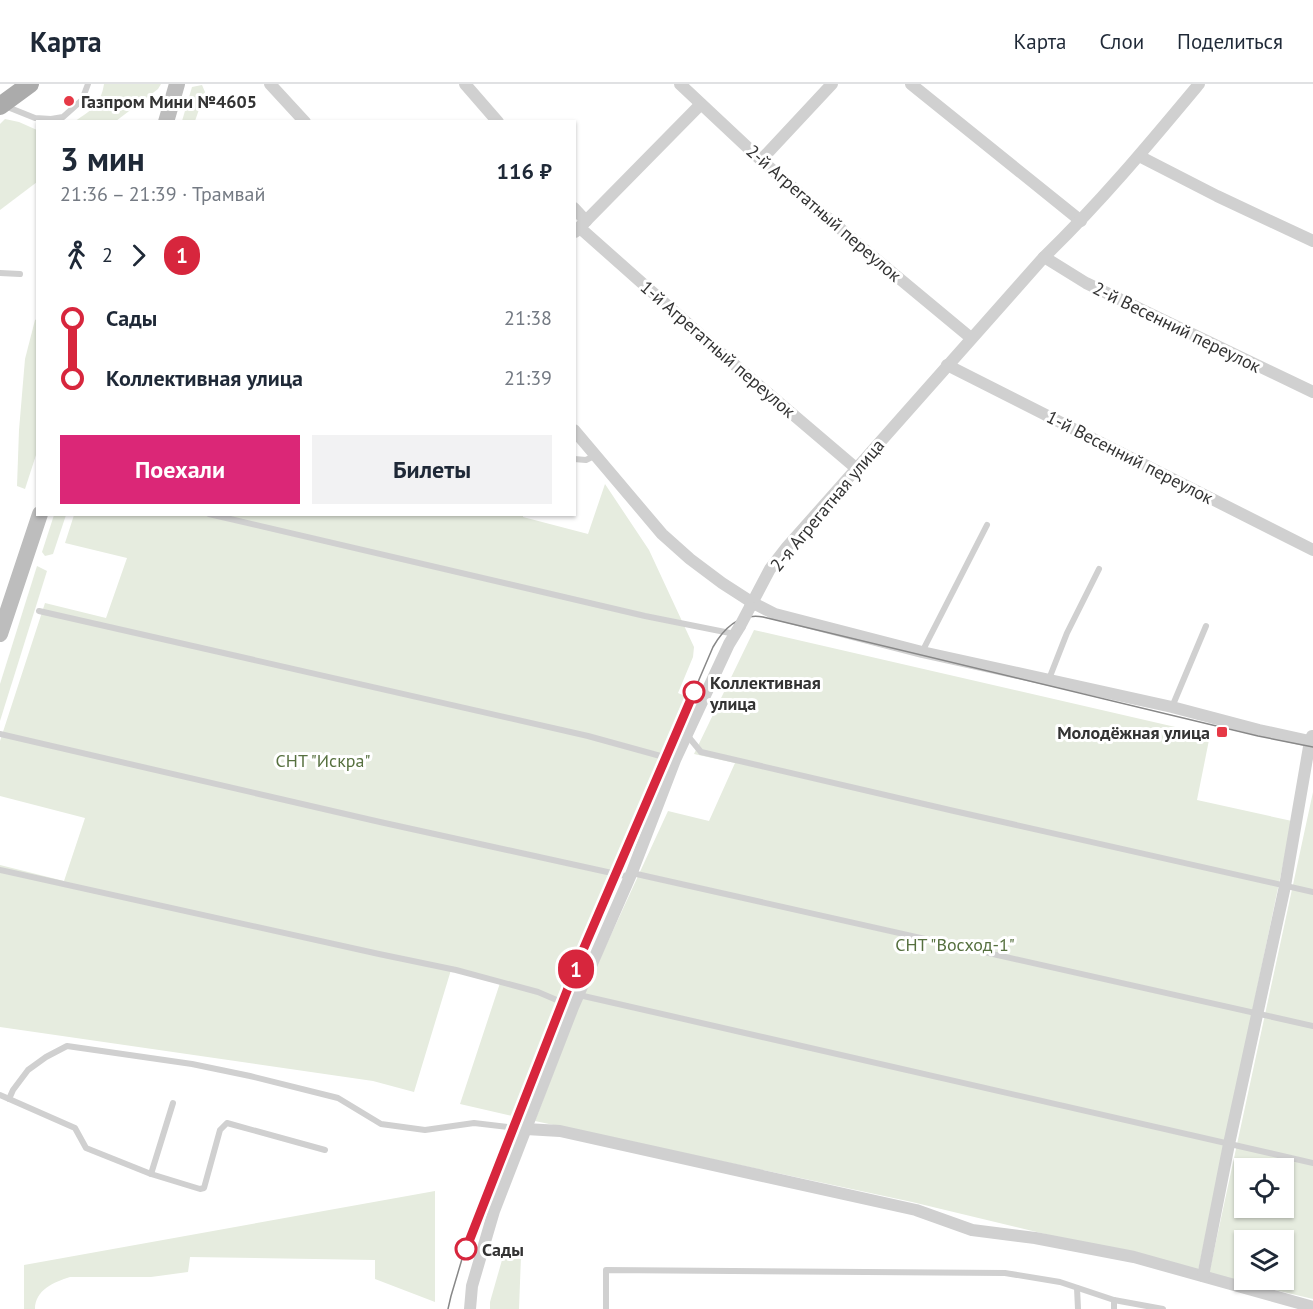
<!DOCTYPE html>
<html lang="ru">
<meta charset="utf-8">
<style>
:root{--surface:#fff;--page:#f2f2f3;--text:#1f2937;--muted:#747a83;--line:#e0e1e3;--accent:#db2777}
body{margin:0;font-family:"PT Sans",sans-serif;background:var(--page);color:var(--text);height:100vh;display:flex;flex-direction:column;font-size:22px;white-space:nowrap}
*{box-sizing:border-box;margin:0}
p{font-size:20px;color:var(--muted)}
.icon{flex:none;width:33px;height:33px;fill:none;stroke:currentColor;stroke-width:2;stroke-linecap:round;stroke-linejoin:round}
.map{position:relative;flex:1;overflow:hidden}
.panel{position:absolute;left:36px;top:36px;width:540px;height:396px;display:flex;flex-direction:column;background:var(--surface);border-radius:0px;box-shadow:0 2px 4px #0004}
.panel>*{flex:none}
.badge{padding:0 12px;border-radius:20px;font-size:21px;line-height:39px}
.buttons{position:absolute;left:1234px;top:1074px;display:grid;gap:12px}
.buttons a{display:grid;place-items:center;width:60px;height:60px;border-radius:0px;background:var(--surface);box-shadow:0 2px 4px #0004;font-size:30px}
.map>.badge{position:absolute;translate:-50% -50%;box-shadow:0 0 0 3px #fff}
.legs{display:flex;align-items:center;gap:9px;height:66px;padding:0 24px;font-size:20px}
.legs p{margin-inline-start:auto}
.head{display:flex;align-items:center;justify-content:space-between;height:102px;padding:0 24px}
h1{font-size:33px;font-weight:800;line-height:45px}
.button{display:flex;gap:12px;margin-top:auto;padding:12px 24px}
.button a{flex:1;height:69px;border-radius:0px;background:var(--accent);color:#fff;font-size:24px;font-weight:800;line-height:69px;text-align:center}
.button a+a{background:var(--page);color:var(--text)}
ul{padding:0 24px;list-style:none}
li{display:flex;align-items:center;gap:21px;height:60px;font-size:22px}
li i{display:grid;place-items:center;width:9px;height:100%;margin:0 8px;background:currentColor}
li i::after{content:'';width:15px;height:15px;margin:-8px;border:4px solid;border-radius:50%;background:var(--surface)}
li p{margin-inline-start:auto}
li:first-child i{background:linear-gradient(#0000 50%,currentColor 0)}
li:last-child i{background:linear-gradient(currentColor 50%,#0000 0)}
header{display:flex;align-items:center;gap:36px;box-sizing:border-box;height:84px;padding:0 30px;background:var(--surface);border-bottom:2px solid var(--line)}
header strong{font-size:28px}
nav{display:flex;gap:33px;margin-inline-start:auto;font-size:21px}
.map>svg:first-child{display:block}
.green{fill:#e6ecdf;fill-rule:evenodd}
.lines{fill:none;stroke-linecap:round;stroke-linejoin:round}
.service{stroke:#d0d0d0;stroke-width:6}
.minor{stroke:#d0d0d0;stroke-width:12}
.secondary{stroke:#bdbdbd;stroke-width:16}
.primary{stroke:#ababab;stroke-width:18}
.tram{stroke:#888;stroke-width:1.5}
.minor-bridge{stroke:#d0d0d0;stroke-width:12}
.line-1-casing{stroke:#fff;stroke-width:14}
.line-1{stroke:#d7263d;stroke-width:9}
.poi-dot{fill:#e63946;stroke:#fff;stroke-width:2}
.stop-1-dot{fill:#fff;stroke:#d7263d;stroke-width:3}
.labels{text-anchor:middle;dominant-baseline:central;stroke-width:6;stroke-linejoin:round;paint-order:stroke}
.poi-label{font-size:18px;font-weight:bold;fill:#333;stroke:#fff;text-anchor:start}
.street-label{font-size:18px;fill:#333;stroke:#fff}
.stop-label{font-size:18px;font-weight:bold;fill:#333;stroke:#fff;text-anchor:start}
.park-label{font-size:18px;fill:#56703f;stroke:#fff}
</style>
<header>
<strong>Карта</strong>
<nav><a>Карта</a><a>Слои</a><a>Поделиться</a></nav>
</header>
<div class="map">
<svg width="1313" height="1225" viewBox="0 0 1313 1225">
<rect width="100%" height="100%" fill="#fff"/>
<g class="green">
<path d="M104,0H161L158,5L116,37H75C91,27 101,20 104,0Z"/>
<polygon points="202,1 205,8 195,37 182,37 192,3"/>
<polygon points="5,35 19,38 37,46 37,98 0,126 0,40"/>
<polygon points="37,235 37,368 25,405 17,402 19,346 25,275 35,236"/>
<polygon points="605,400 649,466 694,563 693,573 678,609 685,612 512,1032 460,1020 500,899 451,886 414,1008 373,997 0,943 0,781 64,797 85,734 0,712 0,657 45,519 106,534 127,474 65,459 74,431 523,430 523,433 588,450"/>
<polygon points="54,431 66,431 53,470 45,472 42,468"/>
<polygon points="37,482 47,487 0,637 0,600"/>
<polygon points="754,546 1210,651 1197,716 1292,737 1198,1187 912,1118 535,1037 581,916 668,727 709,737 735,679 694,670"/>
<path d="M1313,708V1215L1209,1190ZM1245,1084H1284V1124H1245ZM1245,1156H1284V1196H1245Z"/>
<path d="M435,1107V1218L375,1195V1176L190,1173L188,1188L151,1193H70C54,1198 35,1206 35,1225H24V1181Z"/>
<polygon points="506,1162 521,1172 519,1225 490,1225 490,1218"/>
</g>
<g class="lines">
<g class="service">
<polyline points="5,22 35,34 51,35 63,33 82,16 88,0"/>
<polyline points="0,189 20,190"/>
<polyline points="574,375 586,376 596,371"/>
<polyline points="209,430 645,532 735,550"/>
<polyline points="39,527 588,652 675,676"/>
<polyline points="922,568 987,441"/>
<polyline points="1049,595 1067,549 1099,485"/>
<polyline points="1172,623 1206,542"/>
<polyline points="0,650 380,738 630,793"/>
<polyline points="687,651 701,668 954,727 1313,808"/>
<polyline points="0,786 379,870 456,886 538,908 573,923"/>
<polyline points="632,789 1313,942"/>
<polyline points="579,911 1313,1079"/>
<polyline points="0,1011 75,1044 86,1064 151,1090 200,1105 204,1104 220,1046 227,1039 325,1066"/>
<polyline points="9,1015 13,1006 28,986 46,973 67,962 192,980 250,992 338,1014 381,1040 425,1046 474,1039 526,1045"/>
<polyline points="151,1090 173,1019"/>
<polyline points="1077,1204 1078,1225"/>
<polyline points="1114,1216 1163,1225"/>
<polyline points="606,1225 606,1186 1005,1189 1060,1198 1114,1216 1114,1225"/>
</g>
<g class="minor">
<polyline points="270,0 305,38"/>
<polyline points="465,0 498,38"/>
<polyline points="680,0 761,76 865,166 971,254"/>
<polyline points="911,0 1081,137"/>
<polyline points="1139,72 1217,112 1313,157"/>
<polyline points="761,76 832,0"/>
<polyline points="574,124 586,137"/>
<polyline points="580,144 722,270 857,385"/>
<polyline points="575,148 701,20"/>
<polyline points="1044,173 1086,199 1313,308"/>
<polyline points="947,281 1313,466"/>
<polyline points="574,346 662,450 690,475 722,499 753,519 775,530 922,568 1172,623 1259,646 1313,658"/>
<path d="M750,523L770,485L787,463L1044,173C1100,119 1149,60 1199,0"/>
<polyline points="526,1045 560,1047 916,1126 972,1146 1035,1154 1134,1173 1313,1223"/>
<polyline points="1203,1192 1229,1060 1285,802 1310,657 1312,652"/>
<polyline points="470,1225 472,1202 494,1127 573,923 632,788 675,676 729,560 740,542"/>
</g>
<g class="secondary">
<polyline points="166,38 177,0"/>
<polyline points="0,550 40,430"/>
</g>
<polyline class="primary" points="0,22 30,0"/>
<path class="tram" d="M448,1225L451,1212L462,1175L583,866L713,563C724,544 740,529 763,533L1258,652L1313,663"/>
<polyline class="minor-bridge" points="740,542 750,523"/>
</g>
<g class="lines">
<defs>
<polyline id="line-1" points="466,1165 583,866 694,608"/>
</defs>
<use href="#line-1" class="line-1-casing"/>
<use href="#line-1" class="line-1"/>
</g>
<g class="poi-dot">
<circle cx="69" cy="17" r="6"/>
<rect x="1216" y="642" width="12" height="12" rx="3"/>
</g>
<g class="stop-1-dot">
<circle cx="694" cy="608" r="10"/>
<circle cx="466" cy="1165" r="10"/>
</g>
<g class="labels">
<g class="poi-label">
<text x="81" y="17">Газпром Мини №4605</text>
<text x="1210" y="648" text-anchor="end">Молодёжная улица</text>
</g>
<g class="street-label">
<text transform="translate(824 129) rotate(41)">2-й Агрегатный переулок</text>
<text transform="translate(1177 243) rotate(26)">2-й Весенний переулок</text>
<text transform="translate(718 265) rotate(41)">1-й Агрегатный переулок</text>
<text transform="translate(1130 373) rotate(27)">1-й Весенний переулок</text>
<text transform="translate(827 421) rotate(-50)">2-я Агрегатная улица</text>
</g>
<g class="stop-label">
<text x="710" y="598">Коллективная<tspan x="710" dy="21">улица</tspan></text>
<text x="482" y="1165">Сады</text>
</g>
<g class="park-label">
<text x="323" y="676">СНТ "Искра"</text>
<text x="955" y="860">СНТ "Восход-1"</text>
</g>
</g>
</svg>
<div class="buttons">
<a><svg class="icon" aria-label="locate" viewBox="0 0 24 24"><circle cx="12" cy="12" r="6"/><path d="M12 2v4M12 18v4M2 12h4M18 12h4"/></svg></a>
<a><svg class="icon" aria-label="layers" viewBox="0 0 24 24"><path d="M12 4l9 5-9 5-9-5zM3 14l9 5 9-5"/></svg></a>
</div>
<b class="badge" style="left:576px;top:885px;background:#d7263d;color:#fff">1</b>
<section class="panel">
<div class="head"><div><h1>3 мин</h1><p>21:36 – 21:39 · Трамвай</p></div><b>116 ₽</b></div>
<div class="legs"><svg class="icon" aria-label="walk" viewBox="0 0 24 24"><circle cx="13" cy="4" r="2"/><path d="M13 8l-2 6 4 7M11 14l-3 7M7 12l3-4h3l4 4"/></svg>2<svg class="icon" aria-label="forward" viewBox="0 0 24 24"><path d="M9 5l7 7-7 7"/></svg><b class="badge" style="background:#d7263d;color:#fff">1</b></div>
<ul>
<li><i style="color:#d7263d"></i><b>Сады</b><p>21:38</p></li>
<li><i style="color:#d7263d"></i><b>Коллективная улица</b><p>21:39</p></li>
</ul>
<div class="button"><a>Поехали</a><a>Билеты</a></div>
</section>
</div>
